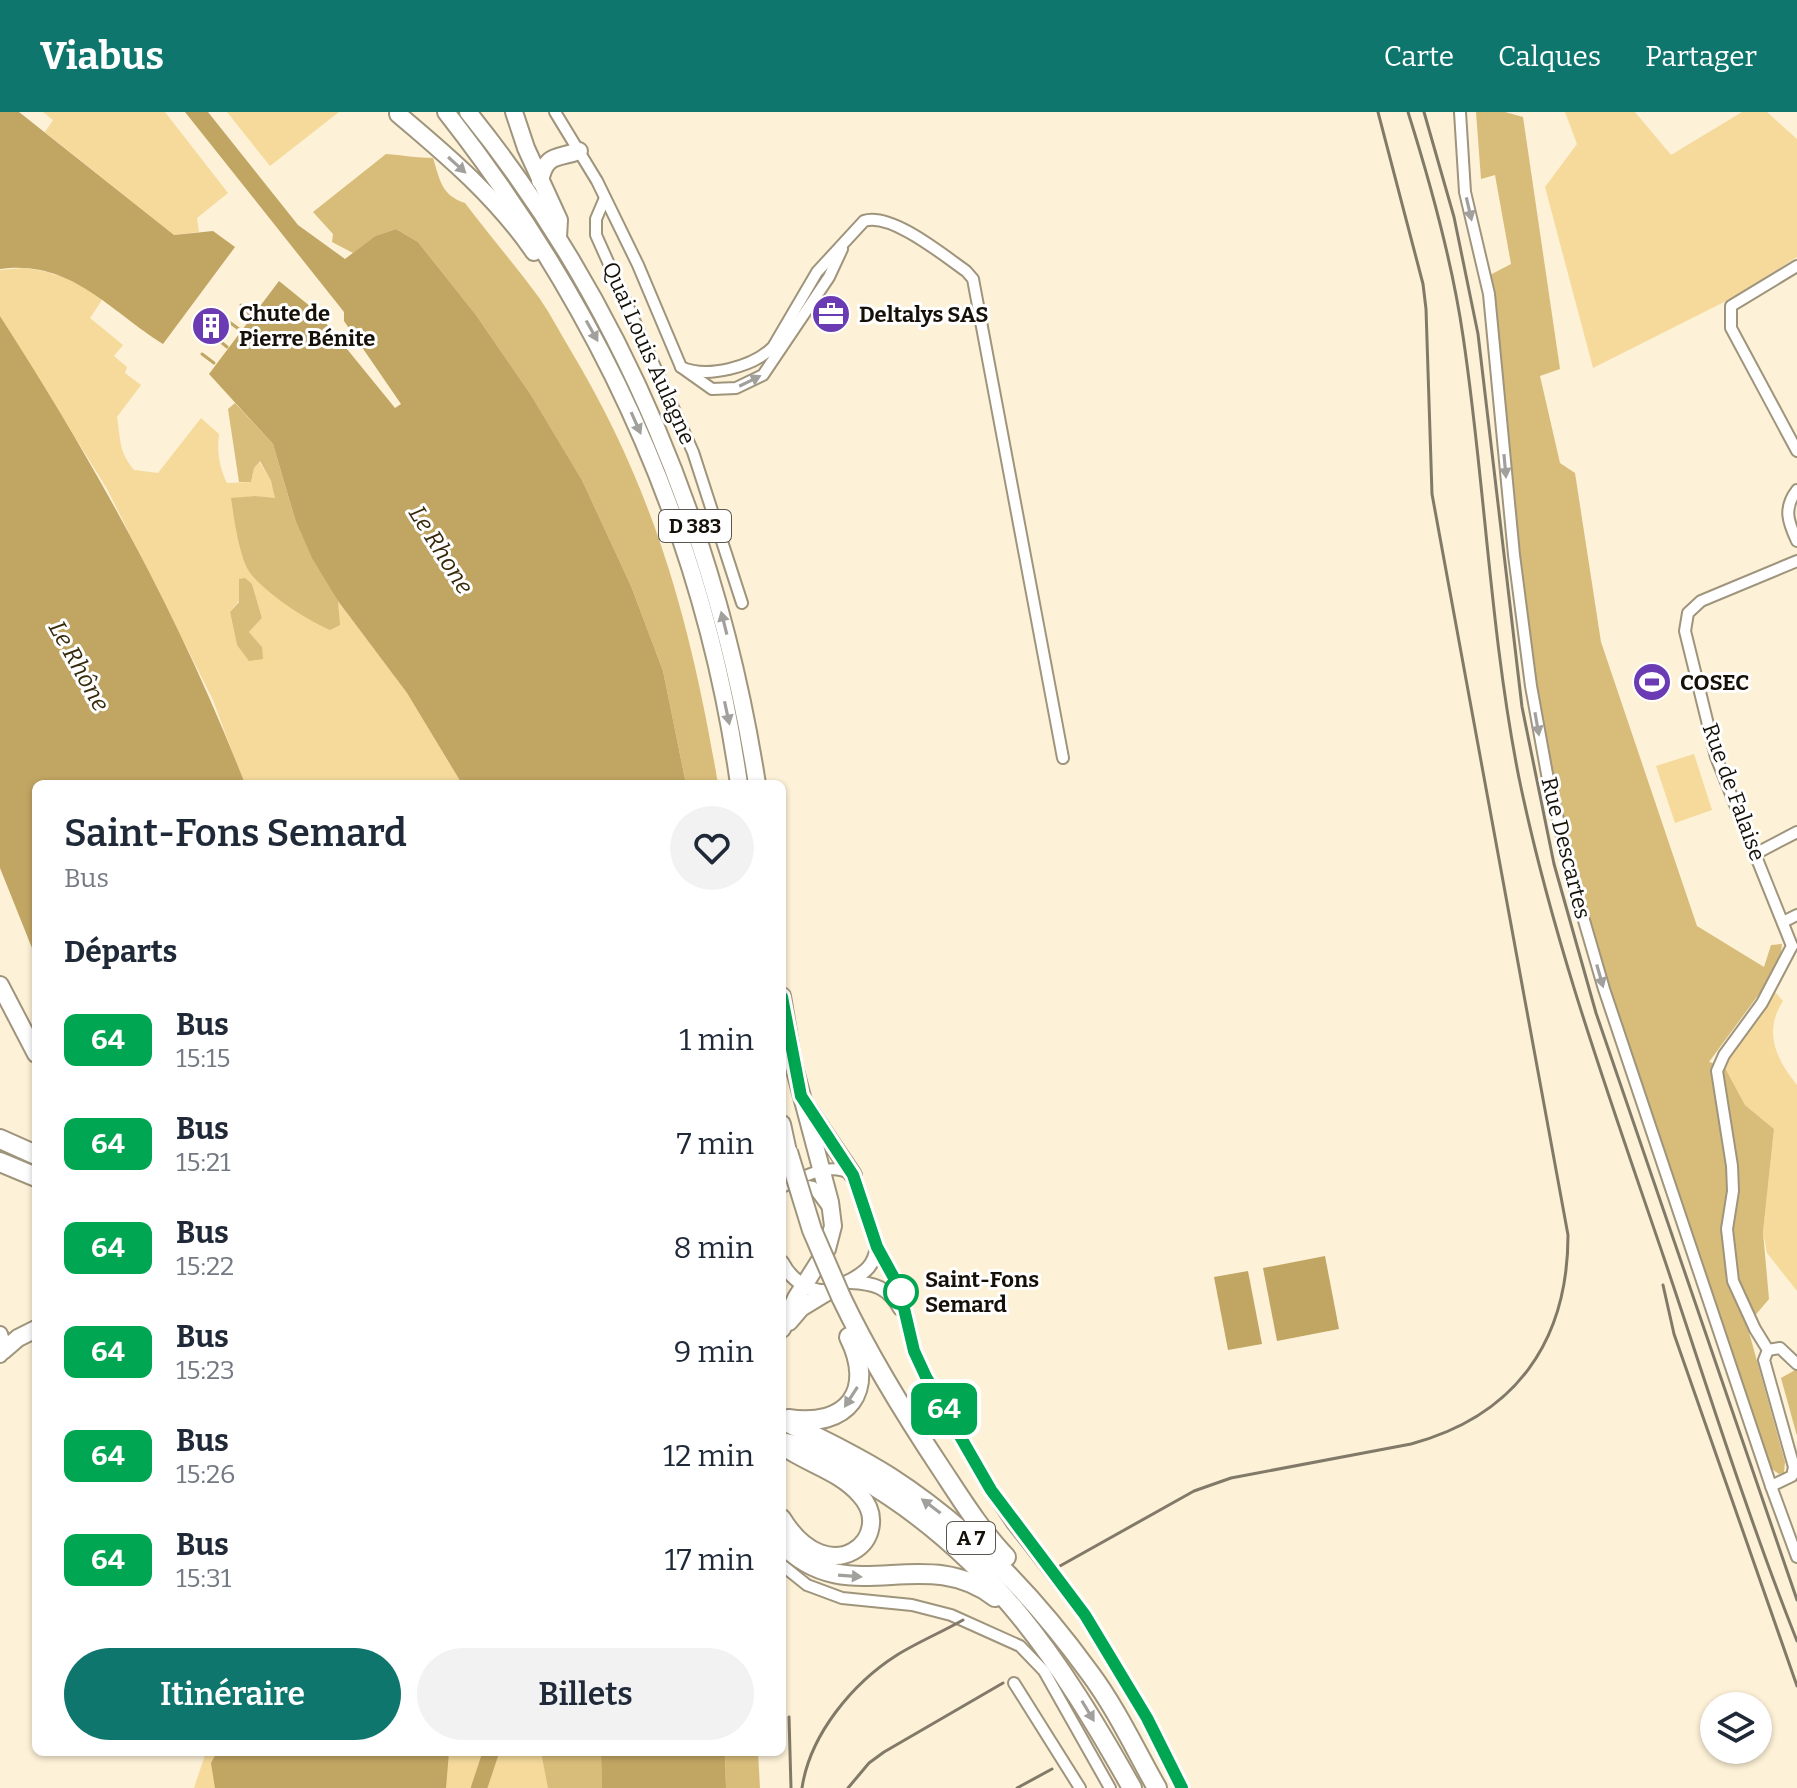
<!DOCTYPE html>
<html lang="fr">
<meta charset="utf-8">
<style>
:root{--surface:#fff;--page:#f2f2f3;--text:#1f2937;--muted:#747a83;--accent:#0f766e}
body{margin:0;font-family:Bitter,serif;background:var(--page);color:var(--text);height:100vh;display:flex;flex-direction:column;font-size:30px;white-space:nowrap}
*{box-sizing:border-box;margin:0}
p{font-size:26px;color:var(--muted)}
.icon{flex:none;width:44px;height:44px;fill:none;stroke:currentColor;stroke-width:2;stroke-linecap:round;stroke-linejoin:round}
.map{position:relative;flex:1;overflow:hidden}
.panel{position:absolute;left:32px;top:668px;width:754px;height:976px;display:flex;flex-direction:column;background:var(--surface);border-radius:12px;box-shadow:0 2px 6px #0004}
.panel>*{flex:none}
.badge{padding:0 16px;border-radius:12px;font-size:28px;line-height:52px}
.buttons{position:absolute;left:1700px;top:1580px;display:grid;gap:16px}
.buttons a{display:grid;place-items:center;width:72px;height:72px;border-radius:50%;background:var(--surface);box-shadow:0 2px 6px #0004;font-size:40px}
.map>.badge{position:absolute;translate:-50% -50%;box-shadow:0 0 0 4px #fff}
h2{padding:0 32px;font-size:30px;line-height:72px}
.round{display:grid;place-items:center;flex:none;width:84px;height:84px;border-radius:42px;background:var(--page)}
.headline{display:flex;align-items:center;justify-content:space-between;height:136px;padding:0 32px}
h1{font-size:38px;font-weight:600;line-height:60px}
.button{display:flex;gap:16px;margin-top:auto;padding:16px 32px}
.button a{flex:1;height:92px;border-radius:48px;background:var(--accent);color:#fff;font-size:32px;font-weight:600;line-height:92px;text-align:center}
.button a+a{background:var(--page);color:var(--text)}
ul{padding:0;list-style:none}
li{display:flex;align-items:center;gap:24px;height:104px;padding:0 32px}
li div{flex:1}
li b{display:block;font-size:30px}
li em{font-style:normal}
li .badge{min-width:88px;font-weight:700;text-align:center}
header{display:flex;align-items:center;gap:48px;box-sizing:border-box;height:112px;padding:0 40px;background:var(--accent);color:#fff}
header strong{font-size:38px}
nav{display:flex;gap:44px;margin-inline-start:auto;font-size:28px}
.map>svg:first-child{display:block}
.green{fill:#f5da9c;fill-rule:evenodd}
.forest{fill:#d8bc79}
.water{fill:#c1a563}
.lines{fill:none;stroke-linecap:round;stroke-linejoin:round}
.stream{stroke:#c1a563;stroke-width:3}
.river{stroke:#c1a563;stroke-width:16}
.minor-casing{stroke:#9f947c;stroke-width:14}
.tertiary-casing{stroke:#9f947c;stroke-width:16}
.secondary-casing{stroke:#9f947c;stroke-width:18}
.trunk-casing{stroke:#9f947c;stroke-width:20}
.motorway-casing{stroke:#9f947c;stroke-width:22}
.minor{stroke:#fff;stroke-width:10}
.tertiary{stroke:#fff;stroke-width:12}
.secondary{stroke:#fff;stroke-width:14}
.trunk{stroke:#fff;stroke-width:16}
.motorway{stroke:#fff;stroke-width:18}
.rail{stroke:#827a69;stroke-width:3}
.motorway-bridge-casing{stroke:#9f947c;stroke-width:22;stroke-linecap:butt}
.motorway-bridge{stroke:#fff;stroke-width:18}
.oneway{fill:#a1a09c}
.line-casing{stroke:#fff;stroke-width:18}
.line{stroke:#00a651;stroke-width:12}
.stop-dot{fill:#fff;stroke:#00a651;stroke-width:4}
.labels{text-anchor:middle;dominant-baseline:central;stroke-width:6;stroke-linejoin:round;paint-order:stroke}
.shield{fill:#fff;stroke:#5b5852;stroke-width:2}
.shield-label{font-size:20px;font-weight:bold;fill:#151108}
.poi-label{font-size:22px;font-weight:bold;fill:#151108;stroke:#fff;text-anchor:start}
.street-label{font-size:22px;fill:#151108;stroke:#fff}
.stop-label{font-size:22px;font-weight:bold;fill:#151108;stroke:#fff;text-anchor:start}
.water-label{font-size:24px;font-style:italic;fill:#35290a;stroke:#fff}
</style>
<header>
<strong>Viabus</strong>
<nav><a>Carte</a><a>Calques</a><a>Partager</a></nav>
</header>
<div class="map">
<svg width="1797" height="1676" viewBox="0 0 1797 1676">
<rect width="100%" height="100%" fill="#fdf1d7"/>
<g class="green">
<polygon points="43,0 165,0 228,81 197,106 199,120 174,123 45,20 53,8"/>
<polygon points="227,0 339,0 270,54"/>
<polygon points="1565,0 1635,0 1671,43 1742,0 1767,0 1797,27 1797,145 1732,186 1593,256 1545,75 1577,32"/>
<path d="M23,156C54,159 77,169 102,188L90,206L123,233L114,244L127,255L125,261L141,273L117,305C121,328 118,338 134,358L158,361L201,306L219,322C217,340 219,355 227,371L251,370L254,356L259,349L271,369L276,387L255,384L231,387L339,513L338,489L407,581L462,672H244L213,588L107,377L0,204V158ZM252,472L262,506L249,520L262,535L237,533L230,500Z"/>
<polygon points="1694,642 1712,698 1675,711 1656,654"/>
<path d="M1775,880L1783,889C1763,920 1776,947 1797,973V1179L1767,1141L1763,1120L1774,1017L1745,993L1724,954Z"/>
<polygon points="206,1640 662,1640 663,1676 194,1676"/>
</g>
<g class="forest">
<polygon points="1476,0 1505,0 1523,5 1560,257 1540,264 1560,351 1575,361 1601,530 1697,814 1764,855 1771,833 1782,832 1779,855 1709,950 1724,954 1745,993 1774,1017 1763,1120 1769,1187 1747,1213 1785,1350 1784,1361 1779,1362 1769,1355 1615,902 1576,768 1557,687 1534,570 1514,414 1499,257 1497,196 1490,163 1511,152 1495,63 1481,67"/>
<path d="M386,42C402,43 417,46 433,46C440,68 441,83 465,91C489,123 516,154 540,187C551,203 560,221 571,239C655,379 691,512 718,672H686L663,559L631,474L582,368L531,283L476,203L418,130L396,117L375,124L353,141L332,130L333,122L313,100Z"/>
<path d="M235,291L273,332L295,407L338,489L340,513L330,518C308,509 256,476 246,454C238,435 234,407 231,386L255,384L275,386L271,369L260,349L254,356L251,370H239L228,297Z"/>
<polygon points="245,466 252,472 262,506 249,520 262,535 263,547 249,549 237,533 230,500 239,490 239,467"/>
<polygon points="1797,1257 1797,1324 1781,1266"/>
<polygon points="541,1640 601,1640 602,1676 548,1676"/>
<polygon points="725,1640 758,1640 760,1676 726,1676"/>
</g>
<g class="water">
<path d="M0,0H19L174,123L213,119L235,135L163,232C109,198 70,147 0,157Z"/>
<polygon points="185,0 208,0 298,113 345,147 375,124 396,117 418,130 476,203 531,283 582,368 631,474 663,559 686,672 462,672 407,581 338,489 312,446 295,407 273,332 209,262 279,169 316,199 395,296 401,292 344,209 344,200"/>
<path d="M0,204C97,355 180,505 245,672H36V846L0,756Z"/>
<polygon points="1325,1144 1339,1217 1277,1229 1263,1156"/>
<polygon points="1248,1159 1262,1232 1228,1238 1214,1165"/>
<polygon points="217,1640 449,1640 446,1676 215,1676 211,1651"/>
<polygon points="601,1640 725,1640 726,1676 602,1676"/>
</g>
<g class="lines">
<g class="stream">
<polyline points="241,193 251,204"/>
<polyline points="228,209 240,218"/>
<polyline points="215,225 227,235"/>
<polyline points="202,242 214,251"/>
</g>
<polyline class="river" points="479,1676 491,1640"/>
<defs>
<g id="minor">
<polyline points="555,0 597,69 638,153 681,255 712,277 736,276 763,263 829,165 842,137"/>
<polyline points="1460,0 1465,80 1489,182 1514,443 1531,574 1547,662 1574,774 1604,877 1771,1374 1797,1445"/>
<polyline points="605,86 596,107 596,123 693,340 742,491"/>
<polyline points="1797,154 1731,194 1731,216 1797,339"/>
<path d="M681,255C707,267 753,255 773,235L817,160L864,109C891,100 943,143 966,159L973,167L1063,646"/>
<path d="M1797,378C1783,396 1788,410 1797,429"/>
<polyline points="1755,742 1797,720"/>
<polyline points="1783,810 1797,803"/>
<polyline points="1792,834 1716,645 1685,519 1688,501 1701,489 1797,449"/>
<polyline points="797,1072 813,1075 827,1094"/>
<path d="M782,1075C803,1065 829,1049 851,1062"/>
<polyline points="1768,1238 1780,1236 1797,1252"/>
<polyline points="1771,1374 1792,1364 1794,1355 1764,1248 1768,1238 1755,1217 1733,1169 1727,1117 1733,1079 1732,1054 1717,959 1724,943 1762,891 1792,834"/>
<polyline points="782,1453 807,1473 842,1486 912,1493 951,1503 1020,1534 1044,1559 1110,1676"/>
<polyline points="1014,1571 1080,1676"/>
</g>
<g id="tertiary">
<polyline points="853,1063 877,1135 899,1175 914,1239 926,1265 991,1378 1013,1411 1085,1503 1147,1606 1182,1676"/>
<path d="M782,1150C790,1166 808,1181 828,1179C835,1178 844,1171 851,1168C866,1160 874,1153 877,1135"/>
<path d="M850,1170C874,1171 888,1175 900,1197"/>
</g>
<polyline id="secondary" points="0,1222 4,1235 0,1243"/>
<g id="trunk">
<path d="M446,0C602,199 704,421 739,672"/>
<path d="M468,0C624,193 719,428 757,672"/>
<polyline points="514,0 526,36 559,108 558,125"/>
<path d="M398,2C448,44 497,86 534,140"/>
<path d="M540,69C546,41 557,47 579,39"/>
<polyline points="0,873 36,942"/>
<polyline points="782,884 793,951 830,1090 833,1114 827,1137 796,1186 782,1217"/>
<polyline points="809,998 853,1063"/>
<polyline points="782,1012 788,1040"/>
<polyline points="789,1210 801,1196 829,1179"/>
<polyline points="3,1239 18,1226 36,1217"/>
<path d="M782,1334C807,1352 839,1359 860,1383C898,1424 830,1484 782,1406"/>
</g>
<g id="motorway">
<polyline points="0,1027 36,1043"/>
<polyline points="0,1050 36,1065"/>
<path d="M841,1185C870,1246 906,1304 944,1361C963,1390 982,1420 1006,1445"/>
<path d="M788,1307C848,1316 876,1279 849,1225"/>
<path d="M782,1308C819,1326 855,1343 890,1365C969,1416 1034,1484 1089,1560C1116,1596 1135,1637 1157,1676"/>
<path d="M782,1330C809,1335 836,1352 859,1365C990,1441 1060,1548 1132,1676"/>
<path d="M782,1431C847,1500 923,1430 995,1485"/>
</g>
</defs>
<use href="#minor" class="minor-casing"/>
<use href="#tertiary" class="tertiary-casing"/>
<use href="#secondary" class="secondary-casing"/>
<use href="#trunk" class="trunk-casing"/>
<use href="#motorway" class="motorway-casing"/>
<use href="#minor" class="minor"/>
<use href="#tertiary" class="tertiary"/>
<use href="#secondary" class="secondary"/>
<use href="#trunk" class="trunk"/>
<use href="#motorway" class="motorway"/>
<g class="rail">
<path d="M1408,0C1431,73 1452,148 1463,224C1485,371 1490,520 1519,666C1553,830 1610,987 1664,1146C1707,1274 1747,1403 1797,1529"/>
<polyline points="1424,0 1454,105 1478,222 1522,595 1554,752 1596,901 1797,1488"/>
<polyline points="1663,1173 1674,1222 1797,1574"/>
<path d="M1051,1459L1194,1379L1231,1366L1411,1332C1515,1304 1568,1230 1568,1123L1432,382L1426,197L1423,172L1378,0"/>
<polyline points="789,1605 791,1676"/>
<path d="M802,1676C810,1622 853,1571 897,1543C918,1530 942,1520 963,1508"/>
<polyline points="848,1676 869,1651 884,1640 1003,1571"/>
<polyline points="1017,1676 1052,1657"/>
</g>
<defs>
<polyline id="motorway-bridge" points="788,1040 812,1118 841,1185"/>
</defs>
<use href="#motorway-bridge" class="motorway-bridge-casing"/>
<use href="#motorway-bridge" class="motorway-bridge"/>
</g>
<defs><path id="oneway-solid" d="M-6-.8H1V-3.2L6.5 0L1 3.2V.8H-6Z" transform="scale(2)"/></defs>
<g class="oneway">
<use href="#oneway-solid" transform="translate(457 53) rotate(42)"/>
<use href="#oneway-solid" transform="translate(1469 97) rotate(77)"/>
<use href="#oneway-solid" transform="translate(592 219) rotate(61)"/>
<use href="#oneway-solid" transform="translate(750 269) rotate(-26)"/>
<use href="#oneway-solid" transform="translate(636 311) rotate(66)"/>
<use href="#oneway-solid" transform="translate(1505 354) rotate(85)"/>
<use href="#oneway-solid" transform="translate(724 511) rotate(-104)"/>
<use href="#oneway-solid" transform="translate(727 601) rotate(78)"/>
<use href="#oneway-solid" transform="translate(1537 612) rotate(80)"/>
<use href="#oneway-solid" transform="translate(1600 864) rotate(74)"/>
<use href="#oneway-solid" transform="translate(851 1285) rotate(123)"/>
<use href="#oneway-solid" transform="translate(931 1394) rotate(-143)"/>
<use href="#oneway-solid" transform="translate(850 1464) rotate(4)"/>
<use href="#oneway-solid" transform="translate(1088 1599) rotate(59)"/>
</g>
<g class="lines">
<defs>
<polyline id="line" points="782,885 801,984 853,1063 877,1135 899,1175 914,1239 926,1265 991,1378 1085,1503 1147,1606 1182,1676"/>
</defs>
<use href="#line" class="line-casing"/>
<use href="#line" class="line"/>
</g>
<defs>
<symbol id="office-disc" viewBox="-11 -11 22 22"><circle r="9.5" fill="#6a3bb2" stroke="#fff"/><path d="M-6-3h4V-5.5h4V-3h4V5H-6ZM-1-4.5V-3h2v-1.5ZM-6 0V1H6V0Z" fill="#fff"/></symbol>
<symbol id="building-disc" viewBox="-11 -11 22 22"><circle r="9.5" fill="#6a3bb2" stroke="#fff"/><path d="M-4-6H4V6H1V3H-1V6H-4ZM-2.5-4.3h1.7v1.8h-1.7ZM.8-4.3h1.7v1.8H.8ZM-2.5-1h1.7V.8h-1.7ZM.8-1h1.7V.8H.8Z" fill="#fff"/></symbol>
<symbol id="stadium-disc" viewBox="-11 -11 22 22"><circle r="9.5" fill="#6a3bb2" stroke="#fff"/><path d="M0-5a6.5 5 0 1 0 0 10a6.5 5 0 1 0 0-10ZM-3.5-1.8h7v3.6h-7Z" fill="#fff"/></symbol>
</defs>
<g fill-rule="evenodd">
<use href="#office-disc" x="809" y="180" width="44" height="44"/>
<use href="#building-disc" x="189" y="192" width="44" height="44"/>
<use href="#stadium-disc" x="1630" y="548" width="44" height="44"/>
</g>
<circle class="stop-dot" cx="901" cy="1180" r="16"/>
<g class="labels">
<g class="shield">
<rect x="659" y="398" width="72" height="32" rx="6"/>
<rect x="947" y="1410" width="48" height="32" rx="6"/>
</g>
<g class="shield-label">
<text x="695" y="414">D 383</text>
<text x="971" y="1426">A 7</text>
</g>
<g class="poi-label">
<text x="239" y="201">Chute de<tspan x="239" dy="25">Pierre Bénite</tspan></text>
<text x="859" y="202">Deltalys SAS</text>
<text x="1680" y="570">COSEC</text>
</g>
<g class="street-label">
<text transform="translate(649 241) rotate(66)">Quai Louis Aulagne</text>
<text transform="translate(1734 680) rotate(70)">Rue de Falaise</text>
<text transform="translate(1566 736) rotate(76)">Rue Descartes</text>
</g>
<g class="stop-label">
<text x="925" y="1167">Saint-Fons<tspan x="925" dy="25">Semard</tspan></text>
</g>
<g class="water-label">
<text transform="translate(441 438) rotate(58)">Le Rhone</text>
<text transform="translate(79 554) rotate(61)">Le Rhône</text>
</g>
</g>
</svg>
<div class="buttons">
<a><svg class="icon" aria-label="layers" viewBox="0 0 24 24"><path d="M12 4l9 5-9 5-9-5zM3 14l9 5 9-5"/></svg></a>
</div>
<b class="badge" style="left:944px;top:1297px;background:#00a651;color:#fff">64</b>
<section class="panel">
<div class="headline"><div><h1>Saint-Fons Semard</h1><p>Bus</p></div><a class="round"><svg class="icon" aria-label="heart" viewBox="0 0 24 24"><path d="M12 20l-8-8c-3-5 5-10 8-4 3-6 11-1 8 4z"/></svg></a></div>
<h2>Départs</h2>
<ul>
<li><span class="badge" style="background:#00a651;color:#fff">64</span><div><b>Bus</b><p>15:15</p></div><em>1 min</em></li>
<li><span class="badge" style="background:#00a651;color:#fff">64</span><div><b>Bus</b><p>15:21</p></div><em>7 min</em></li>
<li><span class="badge" style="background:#00a651;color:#fff">64</span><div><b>Bus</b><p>15:22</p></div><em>8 min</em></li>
<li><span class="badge" style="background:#00a651;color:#fff">64</span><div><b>Bus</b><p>15:23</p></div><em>9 min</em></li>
<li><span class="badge" style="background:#00a651;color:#fff">64</span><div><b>Bus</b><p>15:26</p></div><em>12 min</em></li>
<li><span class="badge" style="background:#00a651;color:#fff">64</span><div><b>Bus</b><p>15:31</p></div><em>17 min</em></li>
</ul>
<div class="button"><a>Itinéraire</a><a>Billets</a></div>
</section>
</div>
